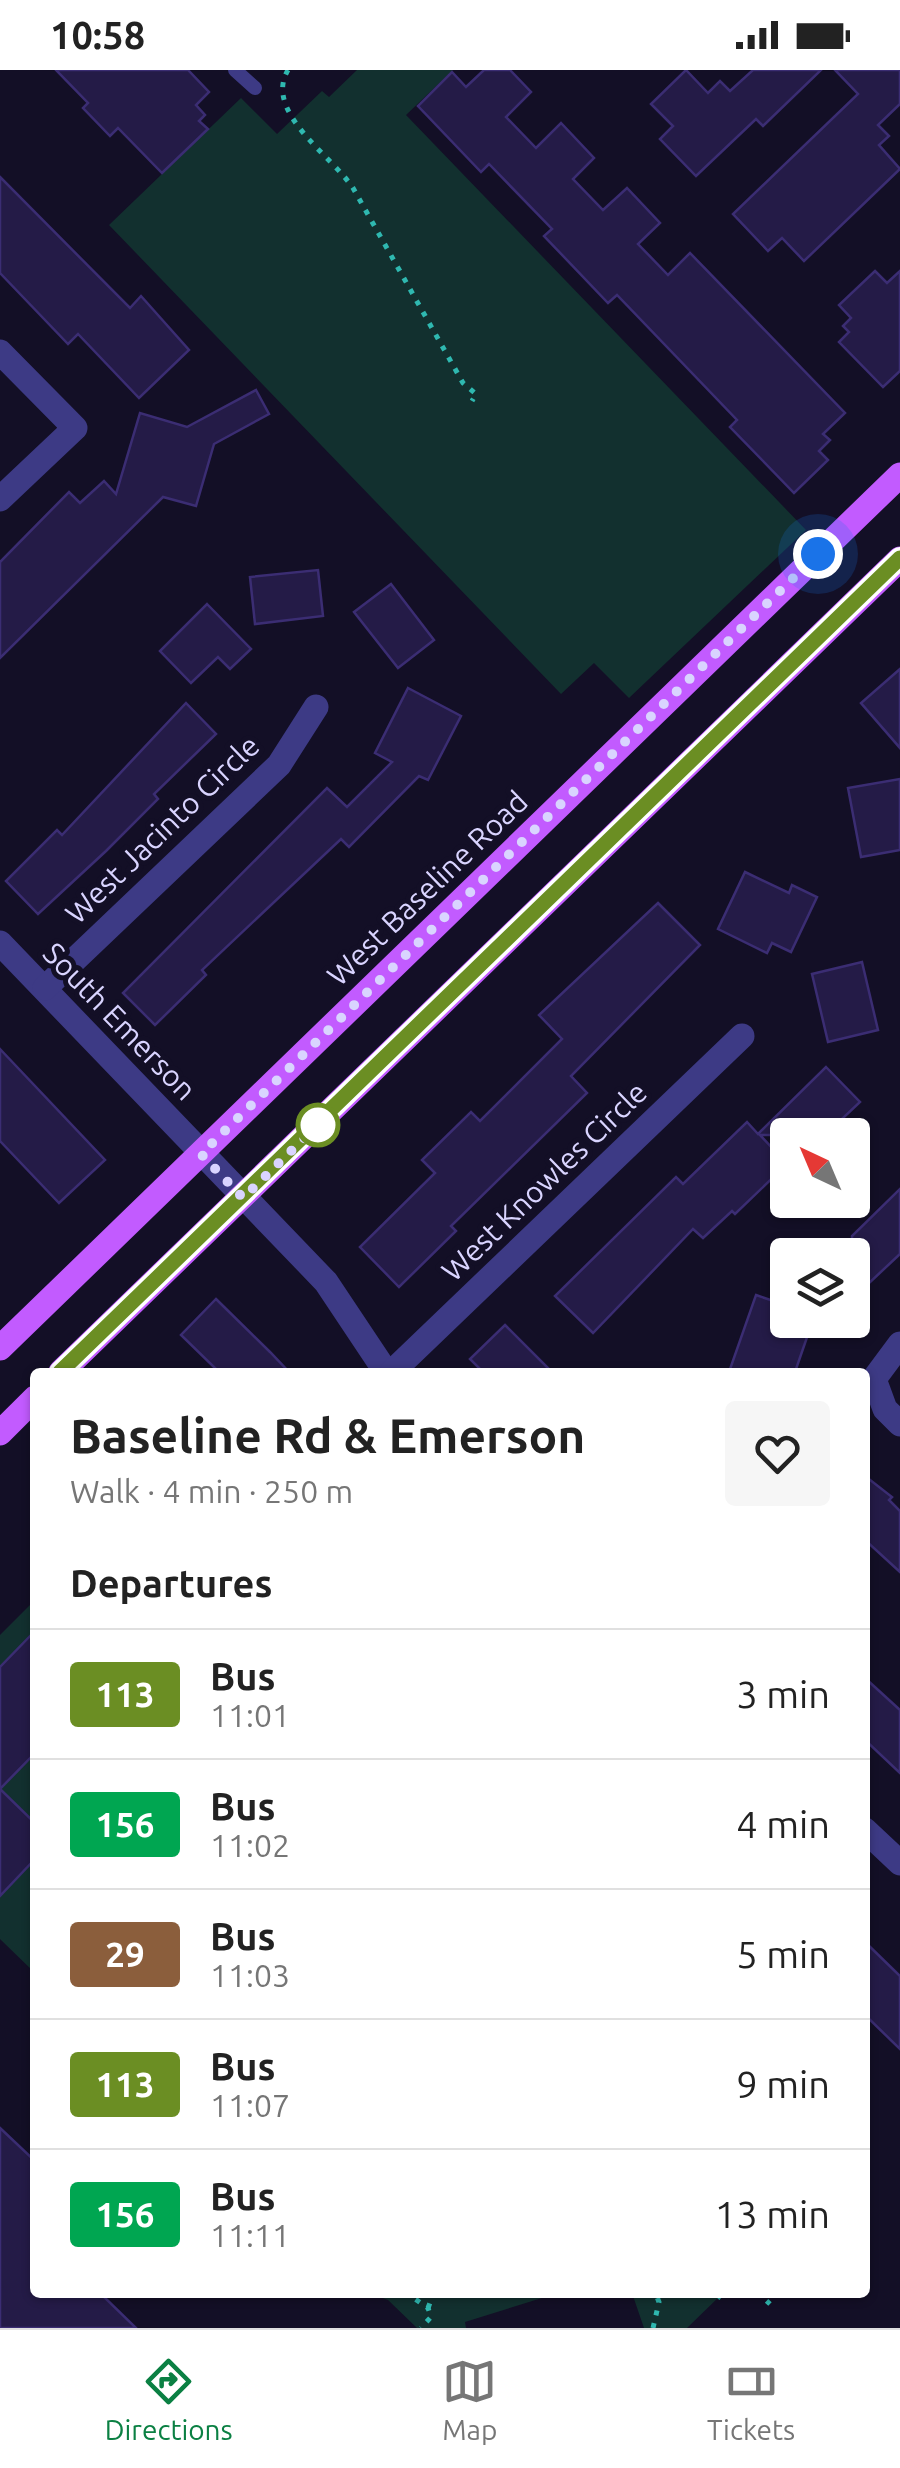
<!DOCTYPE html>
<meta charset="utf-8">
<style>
:root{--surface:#fff;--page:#f6f6f6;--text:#222;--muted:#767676;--line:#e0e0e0;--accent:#0b8043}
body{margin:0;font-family:Ubuntu,sans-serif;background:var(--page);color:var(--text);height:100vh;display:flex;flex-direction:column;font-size:38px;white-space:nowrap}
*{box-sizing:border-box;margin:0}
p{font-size:32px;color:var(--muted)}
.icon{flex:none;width:55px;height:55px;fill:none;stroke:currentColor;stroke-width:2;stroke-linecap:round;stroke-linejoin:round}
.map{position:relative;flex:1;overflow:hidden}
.panel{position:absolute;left:30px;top:1298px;width:840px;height:930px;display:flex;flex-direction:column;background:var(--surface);border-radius:10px;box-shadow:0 2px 8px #0004}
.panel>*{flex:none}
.badge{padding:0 20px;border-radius:8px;font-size:35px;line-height:65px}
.needle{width:65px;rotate:316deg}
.fabs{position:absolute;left:770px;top:1048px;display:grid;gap:20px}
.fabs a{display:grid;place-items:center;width:100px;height:100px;border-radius:10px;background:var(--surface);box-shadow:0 2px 8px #0004;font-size:50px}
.you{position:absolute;width:50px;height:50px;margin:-25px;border:8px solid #fff;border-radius:50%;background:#1a73e8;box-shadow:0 0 0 15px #1a73e833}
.map>.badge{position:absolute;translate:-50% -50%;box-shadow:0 0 0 5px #fff}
h2{padding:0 40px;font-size:38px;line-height:90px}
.round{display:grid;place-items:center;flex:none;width:105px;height:105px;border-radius:10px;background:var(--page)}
.head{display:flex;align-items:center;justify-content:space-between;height:170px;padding:0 40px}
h1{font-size:48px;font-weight:700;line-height:75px}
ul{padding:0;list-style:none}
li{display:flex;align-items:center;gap:30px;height:130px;padding:0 40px;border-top:2px solid var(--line)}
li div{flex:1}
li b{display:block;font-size:38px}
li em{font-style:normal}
li .badge{min-width:110px;font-weight:700;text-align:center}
.status{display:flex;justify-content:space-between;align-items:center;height:70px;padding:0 50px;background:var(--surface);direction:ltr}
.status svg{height:28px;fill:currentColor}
.menu{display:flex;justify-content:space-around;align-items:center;height:140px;border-top:2px solid var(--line);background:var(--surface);font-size:28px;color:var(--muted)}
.menu a{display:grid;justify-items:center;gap:5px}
.menu .on{color:var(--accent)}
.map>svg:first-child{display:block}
.green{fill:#12302f}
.building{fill:#241b47;stroke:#3b2d73;stroke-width:2.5}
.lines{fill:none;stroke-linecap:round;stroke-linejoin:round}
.path{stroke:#2fb8b0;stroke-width:5;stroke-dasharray:5 8;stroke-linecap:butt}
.service{stroke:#3d3a85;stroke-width:14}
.minor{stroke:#3d3a85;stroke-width:25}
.primary{stroke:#c25bff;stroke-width:25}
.line-casing{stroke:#fff;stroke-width:22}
.line{stroke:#6b8e23;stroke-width:15}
.walk{stroke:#d9d4ff;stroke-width:10;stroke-dasharray:0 18}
.stop-dot{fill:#fff;stroke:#6b8e23;stroke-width:5}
.labels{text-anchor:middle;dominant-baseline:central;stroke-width:10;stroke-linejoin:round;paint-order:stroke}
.street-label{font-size:30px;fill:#d9d4ff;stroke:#130f26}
</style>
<div class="status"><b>10:58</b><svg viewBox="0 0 49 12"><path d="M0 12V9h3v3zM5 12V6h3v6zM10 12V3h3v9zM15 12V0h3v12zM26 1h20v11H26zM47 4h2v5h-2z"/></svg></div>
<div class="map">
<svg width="900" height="2258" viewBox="0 0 900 2258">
<rect width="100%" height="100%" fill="#130f26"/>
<g class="green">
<polygon points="357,0 453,0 406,45 806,460 629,628 594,593 561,624 109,155 241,28 277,64 322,21 329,27"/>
<polygon points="35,1530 35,1561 0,1597 0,1565"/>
<polygon points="0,1679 20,1698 35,1683 35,1753 0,1719"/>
<polygon points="35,1789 35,1903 0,1869 0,1826"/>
<polygon points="370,2223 558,2223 465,2252 466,2258 417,2258 388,2230"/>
<polygon points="632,2223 632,2222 723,2223 687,2258 644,2258"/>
</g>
<g class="building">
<polygon points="56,0 188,0 209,22 196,35 205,45 199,51 208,59 162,103 118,58 110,66 83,38 88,33"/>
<polygon points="484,0 510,0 531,22 506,47 536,78 561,53 594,88 573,109 603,140 627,118 660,153 638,174 668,205 690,183 845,343 823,364 830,370 819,381 828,390 794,423 730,357 737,350 617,225 608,233 544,166 552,159 489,94 481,102 418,36 452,2 466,17"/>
<polygon points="686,0 708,23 720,11 730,21 753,0 821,0 763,56 756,49 696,106 660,69 673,56 651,34"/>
<polygon points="835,0 900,0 900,34 878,55 889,66 879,75 900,99 804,191 782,168 768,181 733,144 858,24"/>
<polygon points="0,107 130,238 141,226 189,280 139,328 78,264 68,274 0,203"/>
<polygon points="875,201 887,213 900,201 900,301 883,317 839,272 849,262 843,256 851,248 839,235"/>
<polygon points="256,320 269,344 214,374 196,436 163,427 0,588 0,492 69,422 80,433 104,411 116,424 140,343 187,357"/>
<polygon points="318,500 323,546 255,554 250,507"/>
<polygon points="391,514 434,570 398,598 354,542"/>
<polygon points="207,534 251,579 230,599 218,587 191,613 160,581"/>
<polygon points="900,599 900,678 861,633"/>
<polygon points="408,618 461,646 428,710 419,706 349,777 341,769 202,900 206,905 155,955 123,923 327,718 347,737 392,692 375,683"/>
<polygon points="186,633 216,664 154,724 158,729 106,781 38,844 6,811 57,760 62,765"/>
<polygon points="900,709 900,780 861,787 848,718"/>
<polygon points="745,802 789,823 792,815 817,827 791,882 772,873 767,883 718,859"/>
<polygon points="658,833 700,875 571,1006 587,1023 451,1156 456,1161 399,1217 360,1177 435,1103 422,1090 471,1042 480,1051 562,969 539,945"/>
<polygon points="862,892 878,960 828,972 812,904"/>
<polygon points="0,979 105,1090 59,1133 0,1071"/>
<polygon points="826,997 860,1032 825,1065 760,1065 787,1094 735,1144 732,1141 703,1168 693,1159 593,1263 555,1226 676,1107 683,1114 747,1052 758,1064"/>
<polygon points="900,1119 900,1184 852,1229 852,1166"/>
<polygon points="756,1225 788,1236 788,1250 813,1250 795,1302 729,1302"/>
<polygon points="216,1229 270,1282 289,1302 219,1302 181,1265"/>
<polygon points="505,1255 552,1302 483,1302 470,1289"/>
<polygon points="865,1406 892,1427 889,1430 900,1441 900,1502 865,1470"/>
<polygon points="35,1561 35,1683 0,1719 0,1597"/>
<polygon points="865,1608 900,1640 900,1703 865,1670"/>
<polygon points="0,1719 35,1753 35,1789 0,1826"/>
<polygon points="865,1872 900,1906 900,1979 865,1945"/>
<polygon points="0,2058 35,2091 35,2222 99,2222 136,2258 0,2258"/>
</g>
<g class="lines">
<g class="path">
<path d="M288,0C263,42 332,86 353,118L463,313L476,324L472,331"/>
<polyline points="405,2222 428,2238 431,2247 421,2258"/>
<polyline points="707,2222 717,2229 723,2222"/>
<polyline points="757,2222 770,2234"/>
<polyline points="428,2238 434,2222"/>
<polyline points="653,2258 659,2232 655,2222"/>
</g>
<polyline class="service" points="235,0 255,18"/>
<g class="minor">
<polyline points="0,282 75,358 0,429"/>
<polyline points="0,873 326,1212 386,1302"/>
<polyline points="45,918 279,695 316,637"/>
<polyline points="900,1274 874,1309 885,1339 900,1354"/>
<polyline points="392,1302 742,966"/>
<polyline points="865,1760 900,1793"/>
</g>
<g class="primary">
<polyline points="0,1278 900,405"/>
<polyline points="61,1302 900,489"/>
<polyline points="0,1363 35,1328"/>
</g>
</g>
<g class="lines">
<defs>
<polyline id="line" points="60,1302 900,488"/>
</defs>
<use href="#line" class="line-casing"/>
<use href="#line" class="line"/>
<polyline class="walk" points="318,1055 324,1049 243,1128 201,1084 818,484"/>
</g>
<circle class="stop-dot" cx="318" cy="1055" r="20"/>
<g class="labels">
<g class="street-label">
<text transform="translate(162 759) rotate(-44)">West Jacinto Circle</text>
<text transform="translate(427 818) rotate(-44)">West Baseline Road</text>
<text transform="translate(120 951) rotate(46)">South Emerson</text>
<text transform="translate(544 1111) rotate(-44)">West Knowles Circle</text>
</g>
</g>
</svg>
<div class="fabs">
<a><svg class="needle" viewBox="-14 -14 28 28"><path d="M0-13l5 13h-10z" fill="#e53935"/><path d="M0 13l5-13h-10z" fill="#767676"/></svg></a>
<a><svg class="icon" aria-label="layers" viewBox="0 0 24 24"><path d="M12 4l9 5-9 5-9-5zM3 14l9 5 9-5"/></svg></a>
</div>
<div class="you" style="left:818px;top:484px"></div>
<section class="panel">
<div class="head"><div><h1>Baseline Rd &amp; Emerson</h1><p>Walk · 4 min · 250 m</p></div><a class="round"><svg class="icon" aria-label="heart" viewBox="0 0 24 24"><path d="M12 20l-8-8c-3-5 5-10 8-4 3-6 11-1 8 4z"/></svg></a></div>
<h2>Departures</h2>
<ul>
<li><span class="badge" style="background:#6b8e23;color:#fff">113</span><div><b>Bus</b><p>11:01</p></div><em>3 min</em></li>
<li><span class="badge" style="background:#00a651;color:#fff">156</span><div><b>Bus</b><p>11:02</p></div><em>4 min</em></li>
<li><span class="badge" style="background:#8b5e3c;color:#fff">29</span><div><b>Bus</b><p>11:03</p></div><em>5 min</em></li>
<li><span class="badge" style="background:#6b8e23;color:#fff">113</span><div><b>Bus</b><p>11:07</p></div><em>9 min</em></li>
<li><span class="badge" style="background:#00a651;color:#fff">156</span><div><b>Bus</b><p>11:11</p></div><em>13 min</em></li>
</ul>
</section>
</div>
<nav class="menu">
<a class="on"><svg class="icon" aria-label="directions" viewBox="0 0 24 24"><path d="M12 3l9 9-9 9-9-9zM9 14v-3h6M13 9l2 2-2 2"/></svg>Directions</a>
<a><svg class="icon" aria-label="map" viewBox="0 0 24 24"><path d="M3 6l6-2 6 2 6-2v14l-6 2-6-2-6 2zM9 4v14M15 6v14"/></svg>Map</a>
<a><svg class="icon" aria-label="tickets" viewBox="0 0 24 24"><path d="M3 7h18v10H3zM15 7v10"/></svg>Tickets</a>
</nav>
